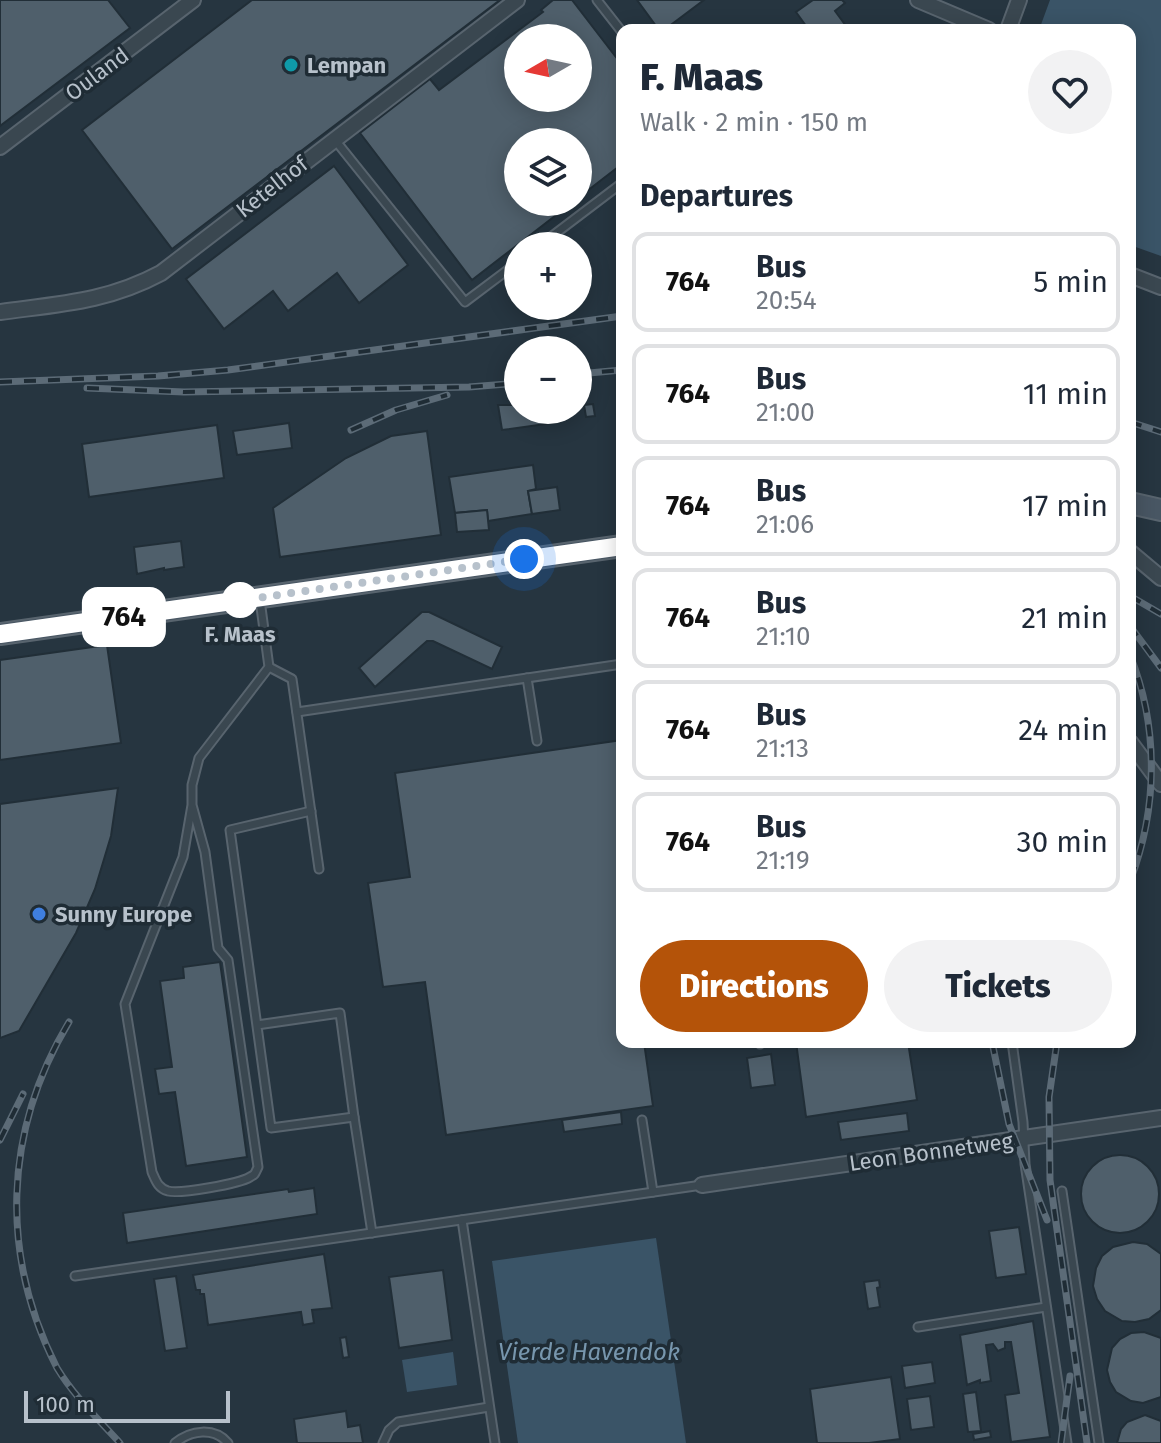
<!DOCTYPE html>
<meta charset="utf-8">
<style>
:root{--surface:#fff;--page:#f2f2f3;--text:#1f2937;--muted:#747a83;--line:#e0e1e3;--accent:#b45309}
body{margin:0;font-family:"Fira Sans",sans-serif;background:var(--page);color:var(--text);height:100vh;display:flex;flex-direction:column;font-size:30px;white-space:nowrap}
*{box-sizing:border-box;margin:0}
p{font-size:26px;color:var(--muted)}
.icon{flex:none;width:44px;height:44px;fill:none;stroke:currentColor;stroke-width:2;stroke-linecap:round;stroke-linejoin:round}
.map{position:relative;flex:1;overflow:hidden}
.side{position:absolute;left:616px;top:24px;width:520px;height:1024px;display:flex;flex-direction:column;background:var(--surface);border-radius:16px;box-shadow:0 4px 20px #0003}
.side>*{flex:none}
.badge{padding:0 16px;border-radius:12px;font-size:28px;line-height:52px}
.needle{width:52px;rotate:261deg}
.controls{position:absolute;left:504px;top:24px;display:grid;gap:16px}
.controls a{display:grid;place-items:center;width:88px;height:88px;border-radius:50%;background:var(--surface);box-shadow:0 4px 20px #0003;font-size:40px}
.scale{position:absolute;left:24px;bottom:20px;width:206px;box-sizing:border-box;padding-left:8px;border:4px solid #b7c1cb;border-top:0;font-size:22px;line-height:28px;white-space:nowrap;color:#b7c1cb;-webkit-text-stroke:6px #1f2c35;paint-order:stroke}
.you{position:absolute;width:40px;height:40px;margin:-20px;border:6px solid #fff;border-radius:50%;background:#1a73e8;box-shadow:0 0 0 12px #1a73e833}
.map>.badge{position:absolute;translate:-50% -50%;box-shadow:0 0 0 4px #fff}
h2{padding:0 24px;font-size:30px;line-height:72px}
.round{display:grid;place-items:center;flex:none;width:84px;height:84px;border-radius:42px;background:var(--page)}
.summary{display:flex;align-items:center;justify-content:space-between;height:136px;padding:0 24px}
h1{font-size:38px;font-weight:800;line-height:60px}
.button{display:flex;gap:16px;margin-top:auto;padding:16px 24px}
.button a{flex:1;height:92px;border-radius:48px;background:var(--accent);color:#fff;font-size:32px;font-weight:800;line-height:92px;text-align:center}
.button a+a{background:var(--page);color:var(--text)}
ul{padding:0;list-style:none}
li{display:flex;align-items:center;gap:24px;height:100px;margin:0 16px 12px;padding:0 8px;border:4px solid var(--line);border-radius:16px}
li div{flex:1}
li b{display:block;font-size:30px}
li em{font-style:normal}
li .badge{min-width:88px;font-weight:700;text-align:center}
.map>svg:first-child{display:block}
.water{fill:#3a5467}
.building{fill:#4f5f6b;stroke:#212e37;stroke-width:2;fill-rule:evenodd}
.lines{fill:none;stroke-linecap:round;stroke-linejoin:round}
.lane-casing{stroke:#58646e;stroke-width:11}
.street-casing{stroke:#58646e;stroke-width:18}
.secondary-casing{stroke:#58646e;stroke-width:24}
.lane{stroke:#3a4750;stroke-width:7}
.street{stroke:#3a4750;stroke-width:14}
.secondary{stroke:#485663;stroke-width:20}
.rail-casing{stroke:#5c6b77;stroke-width:7}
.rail{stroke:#1f2c35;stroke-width:4;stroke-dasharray:12;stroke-linecap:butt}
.line-casing{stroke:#fff;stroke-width:18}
.line{stroke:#fff;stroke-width:12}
.walk{stroke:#b7c1cb;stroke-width:8;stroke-dasharray:0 14.4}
.culture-dot{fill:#0f9aa8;stroke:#1f2c35;stroke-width:3}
.stop-dot{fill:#fff;stroke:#fff;stroke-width:4}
.shop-dot{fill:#3f7fe0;stroke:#1f2c35;stroke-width:3}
.labels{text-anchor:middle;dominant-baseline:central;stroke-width:7;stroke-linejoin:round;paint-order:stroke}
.poi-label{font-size:22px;font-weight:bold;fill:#b7c1cb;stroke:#1f2c35;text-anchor:start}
.street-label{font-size:22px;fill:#b7c1cb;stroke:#1f2c35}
.stop-label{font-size:22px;font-weight:bold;fill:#b7c1cb;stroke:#1f2c35}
.water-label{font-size:24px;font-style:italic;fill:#7796ad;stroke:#1f2c35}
</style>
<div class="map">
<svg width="1161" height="1443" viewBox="0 0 1161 1443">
<rect width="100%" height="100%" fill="#263540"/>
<g class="water">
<polygon points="1050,0 1161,0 1161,256 1130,245 1130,30 1039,30"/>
<polygon points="656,1238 686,1443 518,1443 492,1261"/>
<polygon points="453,1352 457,1385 407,1392 402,1360"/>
</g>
<g class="building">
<polygon points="0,0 108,0 130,28 0,126"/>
<polygon points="252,0 500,0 172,249 82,130"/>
<path d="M553,0H572L622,65V164L578,198V142H518V202H573L472,280L360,133L430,79L439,90L543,12L541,10ZM518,38H578V98H518Z"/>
<polygon points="637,0 704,0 664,30 659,30"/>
<polygon points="813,0 842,0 845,3 835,11 849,30 809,30 796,12"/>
<polygon points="334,166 408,265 359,303 337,273 288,311 273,291 224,329 186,279"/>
<polygon points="593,404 595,416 586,417 584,405"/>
<polygon points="498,405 518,405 518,410 558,410 560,422 502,430"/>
<polygon points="289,423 292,448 237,455 233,431"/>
<polygon points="217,425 224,478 89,497 82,444"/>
<polygon points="427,431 441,535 280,557 273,508 346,458 391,436"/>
<polygon points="533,465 536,489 528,491 532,514 488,521 487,510 455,513 449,477"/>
<polygon points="557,487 560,510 532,514 528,491"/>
<polygon points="487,510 489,530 457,532 455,513"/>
<polygon points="181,541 184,567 164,570 164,568 137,574 134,547"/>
<polygon points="422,612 429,612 502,647 492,669 433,641 427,641 375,687 359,668"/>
<polygon points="107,645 121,743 0,760 0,660"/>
<polygon points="622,740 622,1042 644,1042 653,1106 446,1135 425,982 383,987 368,883 410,877 395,773"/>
<polygon points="118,788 111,836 95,889 76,933 19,1031 0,1038 0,804"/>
<polygon points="220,962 247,1157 186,1166 175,1092 159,1094 155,1069 172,1067 160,981 184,978 183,967"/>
<polygon points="796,1042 908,1042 917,1100 806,1117"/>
<polygon points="771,1054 775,1085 751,1088 747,1058"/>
<polygon points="621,1112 622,1124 564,1132 562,1120"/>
<polygon points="907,1113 909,1131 841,1140 838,1122"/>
<circle cx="1120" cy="1194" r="39"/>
<polygon points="314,1188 317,1214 127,1243 123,1213 288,1189 289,1192"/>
<polygon points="1019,1227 1026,1274 996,1278 989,1231"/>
<polygon points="1133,1242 1147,1244 1161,1254 1161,1310 1149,1319 1135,1322 1122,1321 1105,1311 1097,1299 1093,1286 1096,1268 1102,1256 1113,1247"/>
<polygon points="324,1254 332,1308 312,1310 314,1323 303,1325 301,1312 208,1325 204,1294 200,1294 200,1290 196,1290 193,1275"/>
<polygon points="443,1270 452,1340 399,1348 389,1277"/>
<polygon points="176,1276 187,1348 165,1351 154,1279"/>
<polygon points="879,1280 880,1287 877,1288 880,1307 868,1309 864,1282"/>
<polygon points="1033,1321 1050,1437 1011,1442 1005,1395 1019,1393 1011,1342 1005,1342 1005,1348 998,1351 993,1344 986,1345 991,1381 980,1383 980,1380 967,1385 960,1335"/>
<polygon points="1144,1332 1161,1338 1161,1397 1143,1403 1131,1401 1116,1392 1110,1382 1107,1370 1112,1348 1120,1339 1131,1333"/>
<polygon points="346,1337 349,1357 343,1358 340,1338"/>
<polygon points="932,1362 935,1383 905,1388 902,1366"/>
<polygon points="891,1377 900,1439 869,1443 817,1443 810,1389"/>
<polygon points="976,1392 981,1431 968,1432 963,1394"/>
<polygon points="930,1396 934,1427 911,1430 907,1399"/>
<polygon points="346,1411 348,1427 360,1425 363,1443 297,1443 294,1419"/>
<polygon points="1145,1415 1161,1421 1161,1443 1117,1443 1121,1429 1127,1422"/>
<polygon points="990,1431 991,1437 974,1440 973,1434"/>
</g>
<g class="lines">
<defs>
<g id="lane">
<polyline points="597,0 622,32"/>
<polyline points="335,140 465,302 518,262"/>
<polyline points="539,246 622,183"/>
<polyline points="269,667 292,679 319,869"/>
<polyline points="527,678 537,741"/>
<polyline points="297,712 622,664"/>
<path d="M192,805L183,857L125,1004L152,1172C156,1181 158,1188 168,1191C180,1194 239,1184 250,1177C256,1174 255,1173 258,1167L228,960L218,948L205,852L192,805V785L199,758L269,667L260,600"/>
<polyline points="257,1025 340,1013 354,1117 271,1128 230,830 311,811"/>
<polyline points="760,1042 760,1044"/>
<polyline points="1012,1042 1023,1122 1025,1164 1067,1443"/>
<polyline points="354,1117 372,1233"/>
<polyline points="642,1120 653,1192"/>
<polyline points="1062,1191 1099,1443"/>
<polyline points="462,1220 495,1443"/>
<polyline points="75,1276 702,1185"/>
<polyline points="918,1327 1046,1307"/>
<path d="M175,1443C191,1430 214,1427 228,1443"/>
<polyline points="383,1443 389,1430 398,1422 489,1407"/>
</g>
<g id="street">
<polyline points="918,0 989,30"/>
<polyline points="1008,30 1019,0"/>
<polyline points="0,147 193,0"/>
<polyline points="1130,275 1161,287"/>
<path d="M0,312C59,304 107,302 161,273L517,0"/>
<polyline points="1130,552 1161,578"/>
<polyline points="1130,742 1161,784"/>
<polyline points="702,1185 1161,1118"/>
</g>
<g id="secondary">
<polyline points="1130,503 1161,510"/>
<polyline points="0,634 622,546"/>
</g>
</defs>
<use href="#lane" class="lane-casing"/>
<use href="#street" class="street-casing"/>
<use href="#secondary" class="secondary-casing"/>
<use href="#lane" class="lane"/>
<use href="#street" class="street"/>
<use href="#secondary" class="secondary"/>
<defs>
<g id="rail">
<polyline points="578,374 622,370"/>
<polyline points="0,382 158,376 228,370 622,316"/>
<polyline points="87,388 184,392 469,387 518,383"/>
<polyline points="1130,422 1161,432"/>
<polyline points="351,430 396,410 447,395"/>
<polyline points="1130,596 1161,614"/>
<polyline points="1130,626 1161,668"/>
<path d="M1130,655C1159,727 1158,809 1130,881"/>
<path d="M69,1022C3,1132 0,1256 57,1368C74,1396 98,1419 120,1443"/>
<polyline points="992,1042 1009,1124 1047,1220"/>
<polyline points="1057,1042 1049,1097 1050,1180 1087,1443"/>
<polyline points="0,1140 23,1094"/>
<polyline points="1061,1443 1070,1376"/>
</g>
</defs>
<use href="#rail" class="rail-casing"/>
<use href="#rail" class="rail"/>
</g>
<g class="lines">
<defs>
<polyline id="line" points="0,634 622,546"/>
</defs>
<use href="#line" class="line-casing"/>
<use href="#line" class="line"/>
<polyline class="walk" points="240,600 230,602 524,559"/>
</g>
<circle class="culture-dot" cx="291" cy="65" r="8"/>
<circle class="stop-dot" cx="240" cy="600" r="16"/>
<circle class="shop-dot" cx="39" cy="914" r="8"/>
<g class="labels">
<g class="poi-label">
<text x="307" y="65">Lempan</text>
<text x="55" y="914">Sunny Europe</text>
</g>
<g class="street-label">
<text transform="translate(97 74) rotate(-37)">Ouland</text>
<text transform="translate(272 187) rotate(-38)">Ketelhof</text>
<text transform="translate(931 1152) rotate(-8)">Leon Bonnetweg</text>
</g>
<g class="stop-label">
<text x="240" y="634">F. Maas</text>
</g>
<g class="water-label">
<text x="589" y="1352">Vierde Havendok</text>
</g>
</g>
</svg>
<div class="controls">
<a><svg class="needle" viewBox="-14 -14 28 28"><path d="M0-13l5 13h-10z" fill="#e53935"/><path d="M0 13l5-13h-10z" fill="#747a83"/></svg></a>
<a><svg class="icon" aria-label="layers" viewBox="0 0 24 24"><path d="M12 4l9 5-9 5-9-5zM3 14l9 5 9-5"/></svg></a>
<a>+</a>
<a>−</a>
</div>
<div class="scale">100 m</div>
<div class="you" style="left:524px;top:559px"></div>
<b class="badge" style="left:124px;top:617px;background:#fff;color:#111">764</b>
<section class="side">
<div class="summary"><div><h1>F. Maas</h1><p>Walk · 2 min · 150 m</p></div><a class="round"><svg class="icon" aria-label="heart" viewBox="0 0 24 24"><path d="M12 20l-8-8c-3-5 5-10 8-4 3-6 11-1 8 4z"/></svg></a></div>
<h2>Departures</h2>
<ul>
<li><span class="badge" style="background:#fff;color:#111">764</span><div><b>Bus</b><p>20:54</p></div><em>5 min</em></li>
<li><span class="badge" style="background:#fff;color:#111">764</span><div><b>Bus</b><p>21:00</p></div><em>11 min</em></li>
<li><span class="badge" style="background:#fff;color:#111">764</span><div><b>Bus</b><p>21:06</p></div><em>17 min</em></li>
<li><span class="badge" style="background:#fff;color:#111">764</span><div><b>Bus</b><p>21:10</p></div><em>21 min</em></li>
<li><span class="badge" style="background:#fff;color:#111">764</span><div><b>Bus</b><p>21:13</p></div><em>24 min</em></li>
<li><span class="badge" style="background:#fff;color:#111">764</span><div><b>Bus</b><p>21:19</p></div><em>30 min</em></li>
</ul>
<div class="button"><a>Directions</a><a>Tickets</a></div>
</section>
</div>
